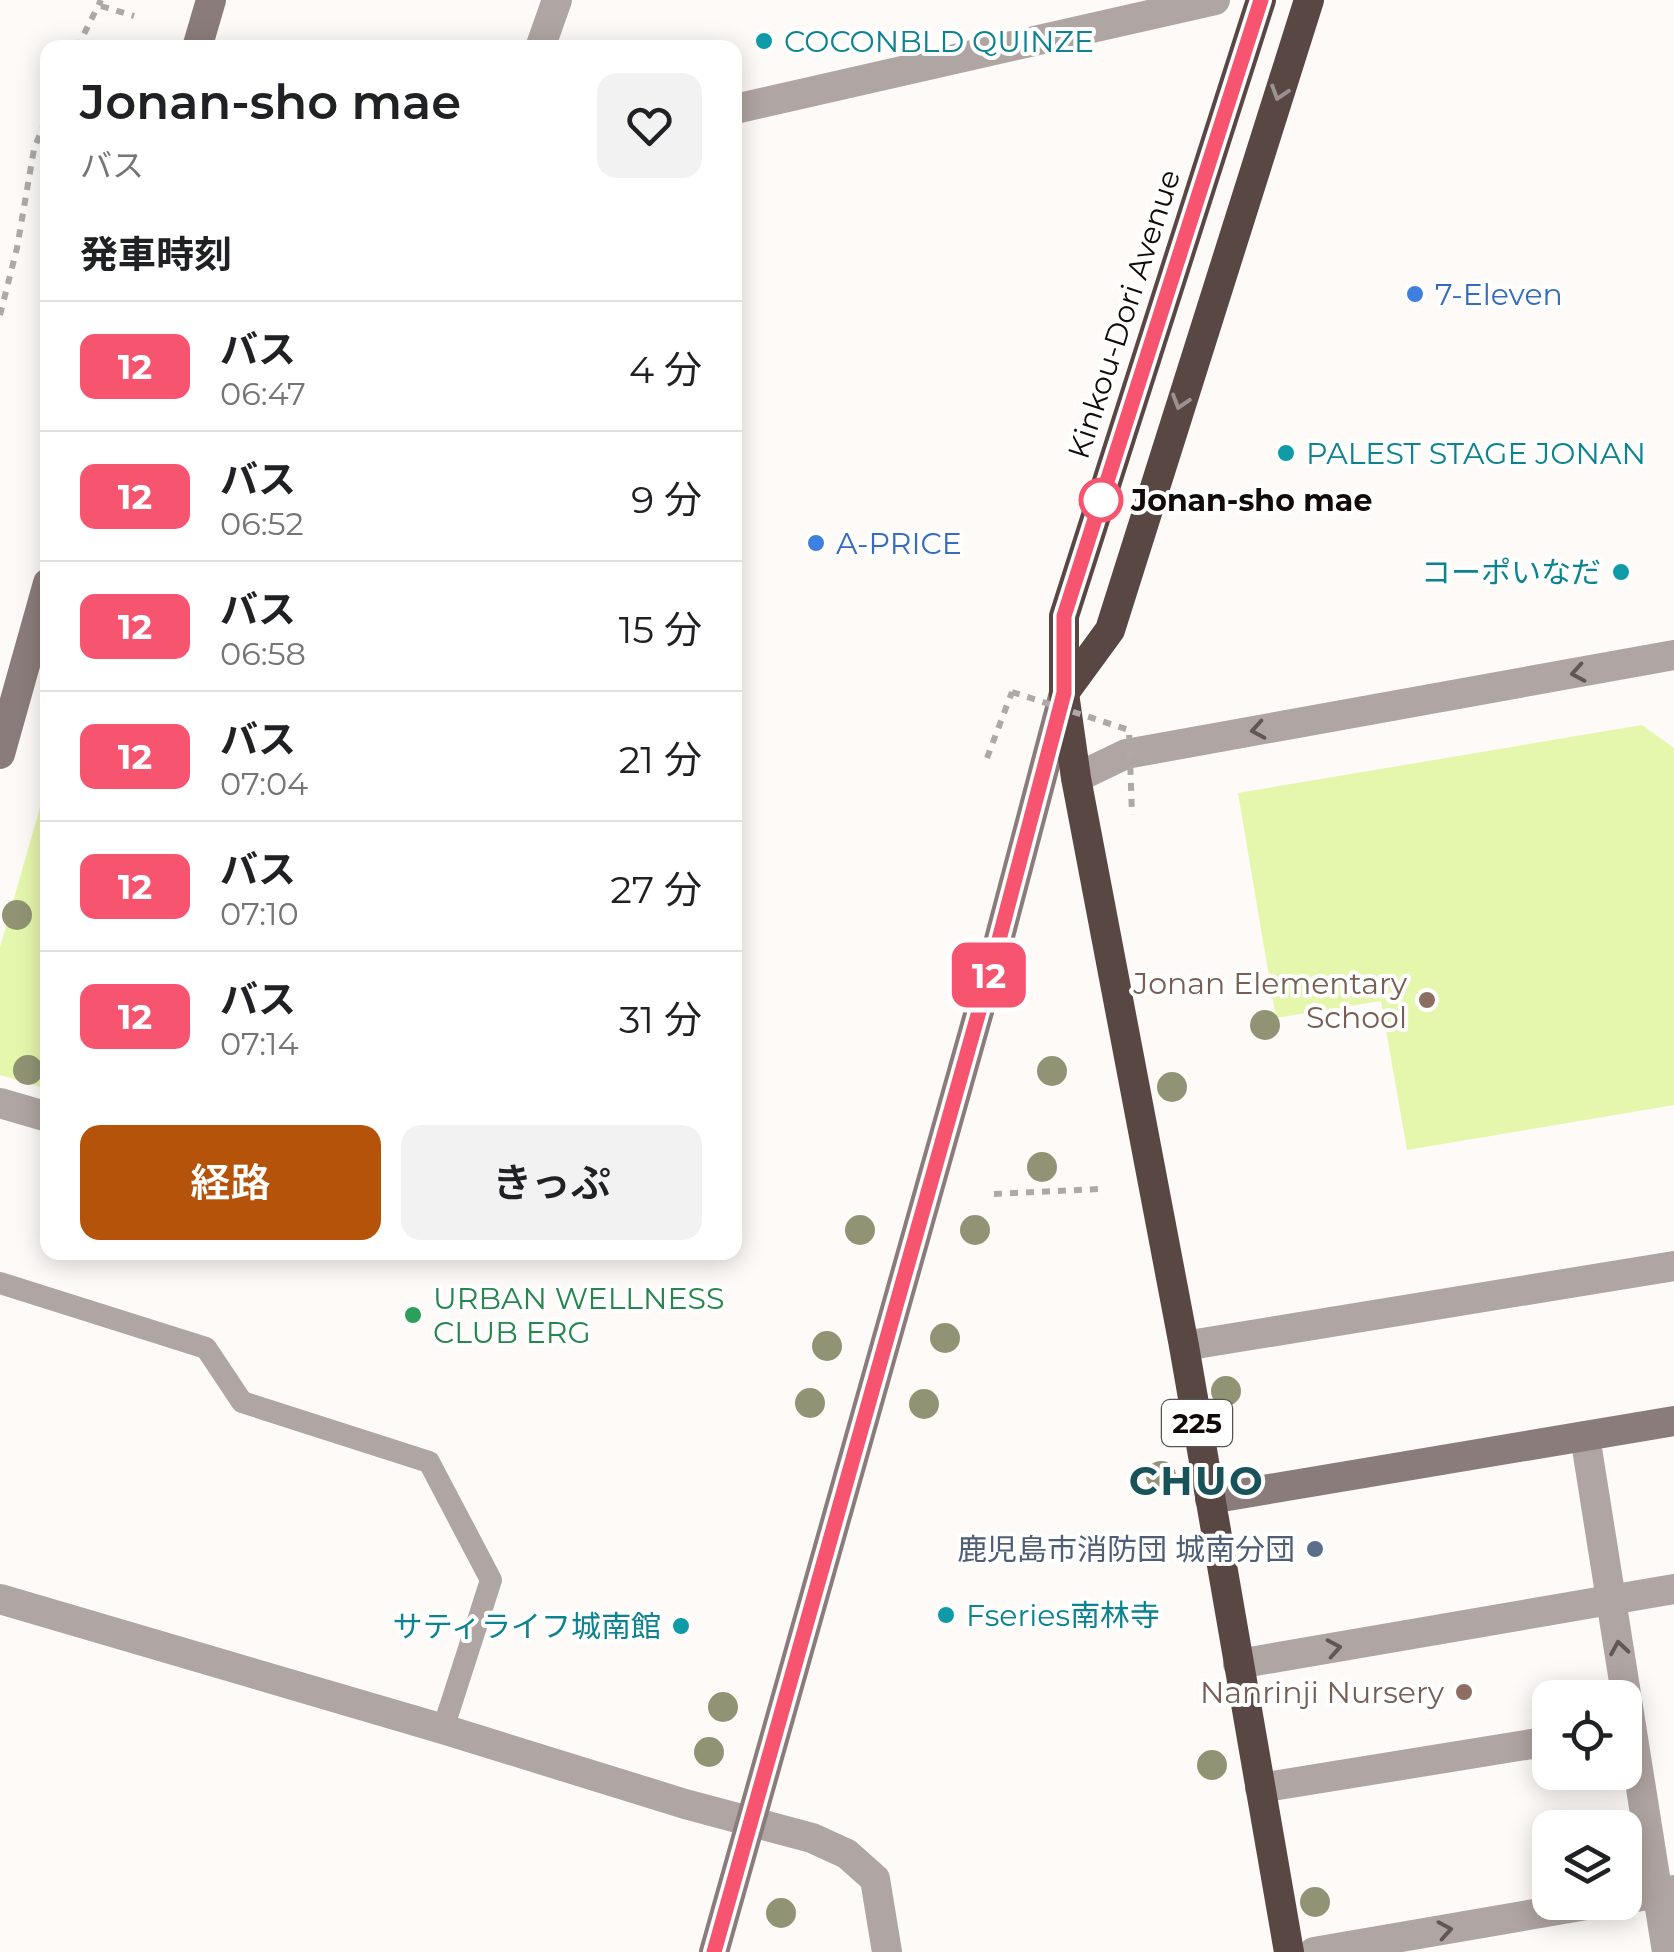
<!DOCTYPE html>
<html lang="ja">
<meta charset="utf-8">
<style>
:root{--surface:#fff;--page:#f2f2f2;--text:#202124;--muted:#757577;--line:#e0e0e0;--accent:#b45309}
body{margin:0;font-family:Montserrat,"Noto Sans JP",sans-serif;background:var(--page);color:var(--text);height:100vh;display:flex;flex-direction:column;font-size:38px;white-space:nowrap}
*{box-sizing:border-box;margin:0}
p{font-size:32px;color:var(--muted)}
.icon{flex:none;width:55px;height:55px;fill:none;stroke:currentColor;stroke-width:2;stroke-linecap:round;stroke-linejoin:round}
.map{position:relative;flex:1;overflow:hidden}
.sheet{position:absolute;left:40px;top:40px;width:702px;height:1220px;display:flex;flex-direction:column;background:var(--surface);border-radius:20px;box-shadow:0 5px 25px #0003}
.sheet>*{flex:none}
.badge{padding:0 20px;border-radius:15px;font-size:35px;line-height:65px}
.tools{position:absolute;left:1532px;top:1680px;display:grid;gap:20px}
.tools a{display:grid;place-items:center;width:110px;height:110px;border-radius:20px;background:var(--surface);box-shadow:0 5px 25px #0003;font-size:50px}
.map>.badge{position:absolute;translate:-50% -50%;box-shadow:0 0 0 5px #fff}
h2{padding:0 40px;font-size:38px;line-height:90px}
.round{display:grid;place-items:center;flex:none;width:105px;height:105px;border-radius:20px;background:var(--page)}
.overview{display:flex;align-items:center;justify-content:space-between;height:170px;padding:0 40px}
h1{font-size:48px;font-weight:600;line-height:75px}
.action{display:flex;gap:20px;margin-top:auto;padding:20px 40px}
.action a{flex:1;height:115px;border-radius:20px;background:var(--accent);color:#fff;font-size:40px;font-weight:600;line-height:115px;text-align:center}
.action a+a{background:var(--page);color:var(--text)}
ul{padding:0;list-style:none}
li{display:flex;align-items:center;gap:30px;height:130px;padding:0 40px;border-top:2px solid var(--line)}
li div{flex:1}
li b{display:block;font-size:38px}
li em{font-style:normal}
li .badge{min-width:110px;font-weight:700;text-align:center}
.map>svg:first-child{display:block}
.park{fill:#e5f6ad}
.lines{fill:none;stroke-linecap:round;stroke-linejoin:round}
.path{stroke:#aea9a7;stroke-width:6;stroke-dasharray:8 8;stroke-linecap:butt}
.lane{stroke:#afa5a3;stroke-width:22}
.street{stroke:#afa5a3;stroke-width:30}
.secondary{stroke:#8a7c7a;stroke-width:30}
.highway{stroke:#594744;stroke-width:30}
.path-bridge{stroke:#aea9a7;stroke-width:6;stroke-dasharray:8 8;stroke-linecap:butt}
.tree{fill:#919474}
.oneway{stroke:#9b918f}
.oneway2{stroke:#605856}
.line-casing{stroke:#fff;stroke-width:22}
.line{stroke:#f7546f;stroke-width:15}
.culture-dot{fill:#0f9aa8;stroke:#fff;stroke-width:4}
.shop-dot{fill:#3f7fe0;stroke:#fff;stroke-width:4}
.stop-dot{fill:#fff;stroke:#f7546f;stroke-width:5}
.education-dot{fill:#8d6e63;stroke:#fff;stroke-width:4}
.leisure-dot{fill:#2e9e5b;stroke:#fff;stroke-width:4}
.service-dot{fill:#5c6f8a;stroke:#fff;stroke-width:4}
.labels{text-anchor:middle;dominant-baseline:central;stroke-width:8;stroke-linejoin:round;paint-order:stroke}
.shield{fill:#fff;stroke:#585452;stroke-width:2.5}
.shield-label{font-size:28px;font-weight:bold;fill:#110a08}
.culture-label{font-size:30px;fill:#0d838f;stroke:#fff;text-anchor:start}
.shop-label{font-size:30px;fill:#366cbe;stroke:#fff;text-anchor:start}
.street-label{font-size:30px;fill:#110a08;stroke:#fff}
.stop-label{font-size:30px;font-weight:bold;fill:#110a08;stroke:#fff;text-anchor:start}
.education-label{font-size:30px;fill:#785e54;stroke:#fff;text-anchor:end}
.leisure-label{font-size:30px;fill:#27864d;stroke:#fff;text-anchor:start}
.service-label{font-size:30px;fill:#4e5e75;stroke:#fff;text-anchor:end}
.district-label{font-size:40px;font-weight:bold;letter-spacing:2.5px;fill:#18535a;stroke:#fff}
</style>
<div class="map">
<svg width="1674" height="1952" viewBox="0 0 1674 1952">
<rect width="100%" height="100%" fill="#fefaf8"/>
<g class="park">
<polygon points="1642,725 1674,748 1674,1105 1407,1150 1381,1001 1276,1018 1238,793"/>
<polygon points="47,783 47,1089 0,1075 0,947"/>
</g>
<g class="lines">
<g class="path">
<polyline points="101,6 134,16"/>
<polyline points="77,48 101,0"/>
<polyline points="0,315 17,248 34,149 48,114"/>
<polyline points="987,758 1012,692"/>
<polyline points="994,1194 1100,1189"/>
</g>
<polyline class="lane" points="0,1283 206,1348 242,1402 429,1462 491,1580 443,1729"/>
<g class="street">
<polyline points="540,48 557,0"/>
<polyline points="735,109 1215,0"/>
<polyline points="1076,778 1126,754 1674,655"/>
<polyline points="0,1103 48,1117"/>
<polyline points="1184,1346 1674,1266"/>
<polyline points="1585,1436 1667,1952"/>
<polyline points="0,1599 443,1729 685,1804 812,1838 847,1854 875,1879 887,1952"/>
<polyline points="1238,1664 1674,1589"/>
<polyline points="1260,1788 1550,1741"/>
<polyline points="1625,1899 1674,1890"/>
<polyline points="1314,1952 1604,1902"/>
</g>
<g class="secondary">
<polyline points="197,48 211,0"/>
<polyline points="0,754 48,583"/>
<polyline points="1210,1499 1674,1421"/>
<polyline points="714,1952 996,951 1064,693"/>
</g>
<g class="highway">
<polyline points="1261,0 1064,616 1064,693 1076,778 1184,1346 1289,1952"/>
<polyline points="1064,693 1110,630 1309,0"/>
</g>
<polyline class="path-bridge" points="1012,692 1129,730 1132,815"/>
</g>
<g class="tree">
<circle cx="17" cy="915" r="15"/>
<circle cx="1265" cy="1025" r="15"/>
<circle cx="28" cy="1070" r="15"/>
<circle cx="1052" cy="1071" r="15"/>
<circle cx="1172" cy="1087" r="15"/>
<circle cx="1042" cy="1167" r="15"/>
<circle cx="860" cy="1230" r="15"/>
<circle cx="975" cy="1230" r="15"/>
<circle cx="945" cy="1338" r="15"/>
<circle cx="827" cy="1346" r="15"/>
<circle cx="1226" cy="1391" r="15"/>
<circle cx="810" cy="1403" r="15"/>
<circle cx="924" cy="1404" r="15"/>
<circle cx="1161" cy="1476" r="15"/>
<circle cx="723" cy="1707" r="15"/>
<circle cx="709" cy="1752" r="15"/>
<circle cx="1212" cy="1765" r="15"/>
<circle cx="1315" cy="1902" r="15"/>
<circle cx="781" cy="1913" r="15"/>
</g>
<defs><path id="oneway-chevron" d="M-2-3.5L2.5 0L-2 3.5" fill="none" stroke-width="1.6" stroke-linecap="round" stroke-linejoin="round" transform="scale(2.5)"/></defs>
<g class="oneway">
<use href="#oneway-chevron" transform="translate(1279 93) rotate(108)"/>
<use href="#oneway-chevron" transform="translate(1180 402) rotate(107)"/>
</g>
<g class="oneway2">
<use href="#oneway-chevron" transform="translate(1578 673) rotate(170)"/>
<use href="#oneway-chevron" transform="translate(1258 730) rotate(170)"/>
<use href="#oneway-chevron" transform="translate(1334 1648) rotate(-10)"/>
<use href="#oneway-chevron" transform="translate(1619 1648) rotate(-99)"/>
<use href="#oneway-chevron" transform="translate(1445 1930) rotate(-10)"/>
</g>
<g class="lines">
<defs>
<polyline id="line" points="714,1952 996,951 1064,693 1064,616 1261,0"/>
</defs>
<use href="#line" class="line-casing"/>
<use href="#line" class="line"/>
</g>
<g class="culture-dot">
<circle cx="764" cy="41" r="10"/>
<circle cx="1286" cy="453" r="10"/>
<circle cx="1621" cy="572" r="10"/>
<circle cx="946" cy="1615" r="10"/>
<circle cx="681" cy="1626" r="10"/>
</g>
<g class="shop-dot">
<circle cx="1415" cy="294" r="10"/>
<circle cx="816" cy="543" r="10"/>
</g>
<circle class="stop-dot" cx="1101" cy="500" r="20"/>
<g class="education-dot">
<circle cx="1427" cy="1000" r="10"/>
<circle cx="1464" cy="1692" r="10"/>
</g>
<circle class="leisure-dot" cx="413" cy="1315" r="10"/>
<circle class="service-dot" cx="1315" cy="1549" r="10"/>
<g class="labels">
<rect class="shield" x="1162" y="1400" width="70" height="46" rx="8"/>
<g class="shield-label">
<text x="1197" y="1423">225</text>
</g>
<g class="culture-label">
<text x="784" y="41">COCONBLD QUINZE</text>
<text x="1306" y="453">PALEST STAGE JONAN</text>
<text x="1601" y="572" text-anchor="end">コーポいなだ</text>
<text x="966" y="1615">Fseries南林寺</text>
<text x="661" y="1626" text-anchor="end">サティライフ城南館</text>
</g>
<g class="shop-label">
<text x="1435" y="294">7-Eleven</text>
<text x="836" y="543">A-PRICE</text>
</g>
<g class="street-label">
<text transform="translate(1124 314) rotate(-72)">Kinkou-Dori Avenue</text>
</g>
<g class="stop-label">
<text x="1131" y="500">Jonan-sho mae</text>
</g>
<g class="education-label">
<text x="1407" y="983">Jonan Elementary<tspan x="1407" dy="34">School</tspan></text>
<text x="1444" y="1692">Nanrinji Nursery</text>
</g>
<g class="leisure-label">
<text x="433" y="1298">URBAN WELLNESS<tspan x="433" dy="34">CLUB ERG</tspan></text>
</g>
<g class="service-label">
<text x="1295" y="1549">鹿児島市消防団 城南分団</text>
</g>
<g class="district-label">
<text x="1197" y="1480">CHUO</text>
</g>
</g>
</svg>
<div class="tools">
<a><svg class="icon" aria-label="locate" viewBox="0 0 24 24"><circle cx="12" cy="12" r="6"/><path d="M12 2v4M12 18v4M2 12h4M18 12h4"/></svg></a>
<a><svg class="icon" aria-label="layers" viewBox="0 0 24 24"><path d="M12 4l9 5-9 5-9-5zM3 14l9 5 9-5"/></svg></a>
</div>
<b class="badge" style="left:989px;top:975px;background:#f7546f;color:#fff">12</b>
<section class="sheet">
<div class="overview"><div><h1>Jonan-sho mae</h1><p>バス</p></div><a class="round"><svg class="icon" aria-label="heart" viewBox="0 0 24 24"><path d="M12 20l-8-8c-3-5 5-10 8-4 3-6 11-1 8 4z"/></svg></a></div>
<h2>発車時刻</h2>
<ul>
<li><span class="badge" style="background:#f7546f;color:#fff">12</span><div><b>バス</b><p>06:47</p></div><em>4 分</em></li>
<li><span class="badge" style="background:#f7546f;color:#fff">12</span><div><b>バス</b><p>06:52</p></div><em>9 分</em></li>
<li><span class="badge" style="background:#f7546f;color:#fff">12</span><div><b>バス</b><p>06:58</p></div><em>15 分</em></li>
<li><span class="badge" style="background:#f7546f;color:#fff">12</span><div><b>バス</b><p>07:04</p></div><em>21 分</em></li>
<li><span class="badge" style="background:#f7546f;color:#fff">12</span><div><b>バス</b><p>07:10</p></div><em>27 分</em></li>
<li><span class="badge" style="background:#f7546f;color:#fff">12</span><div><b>バス</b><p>07:14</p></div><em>31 分</em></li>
</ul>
<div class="action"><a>経路</a><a>きっぷ</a></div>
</section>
</div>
